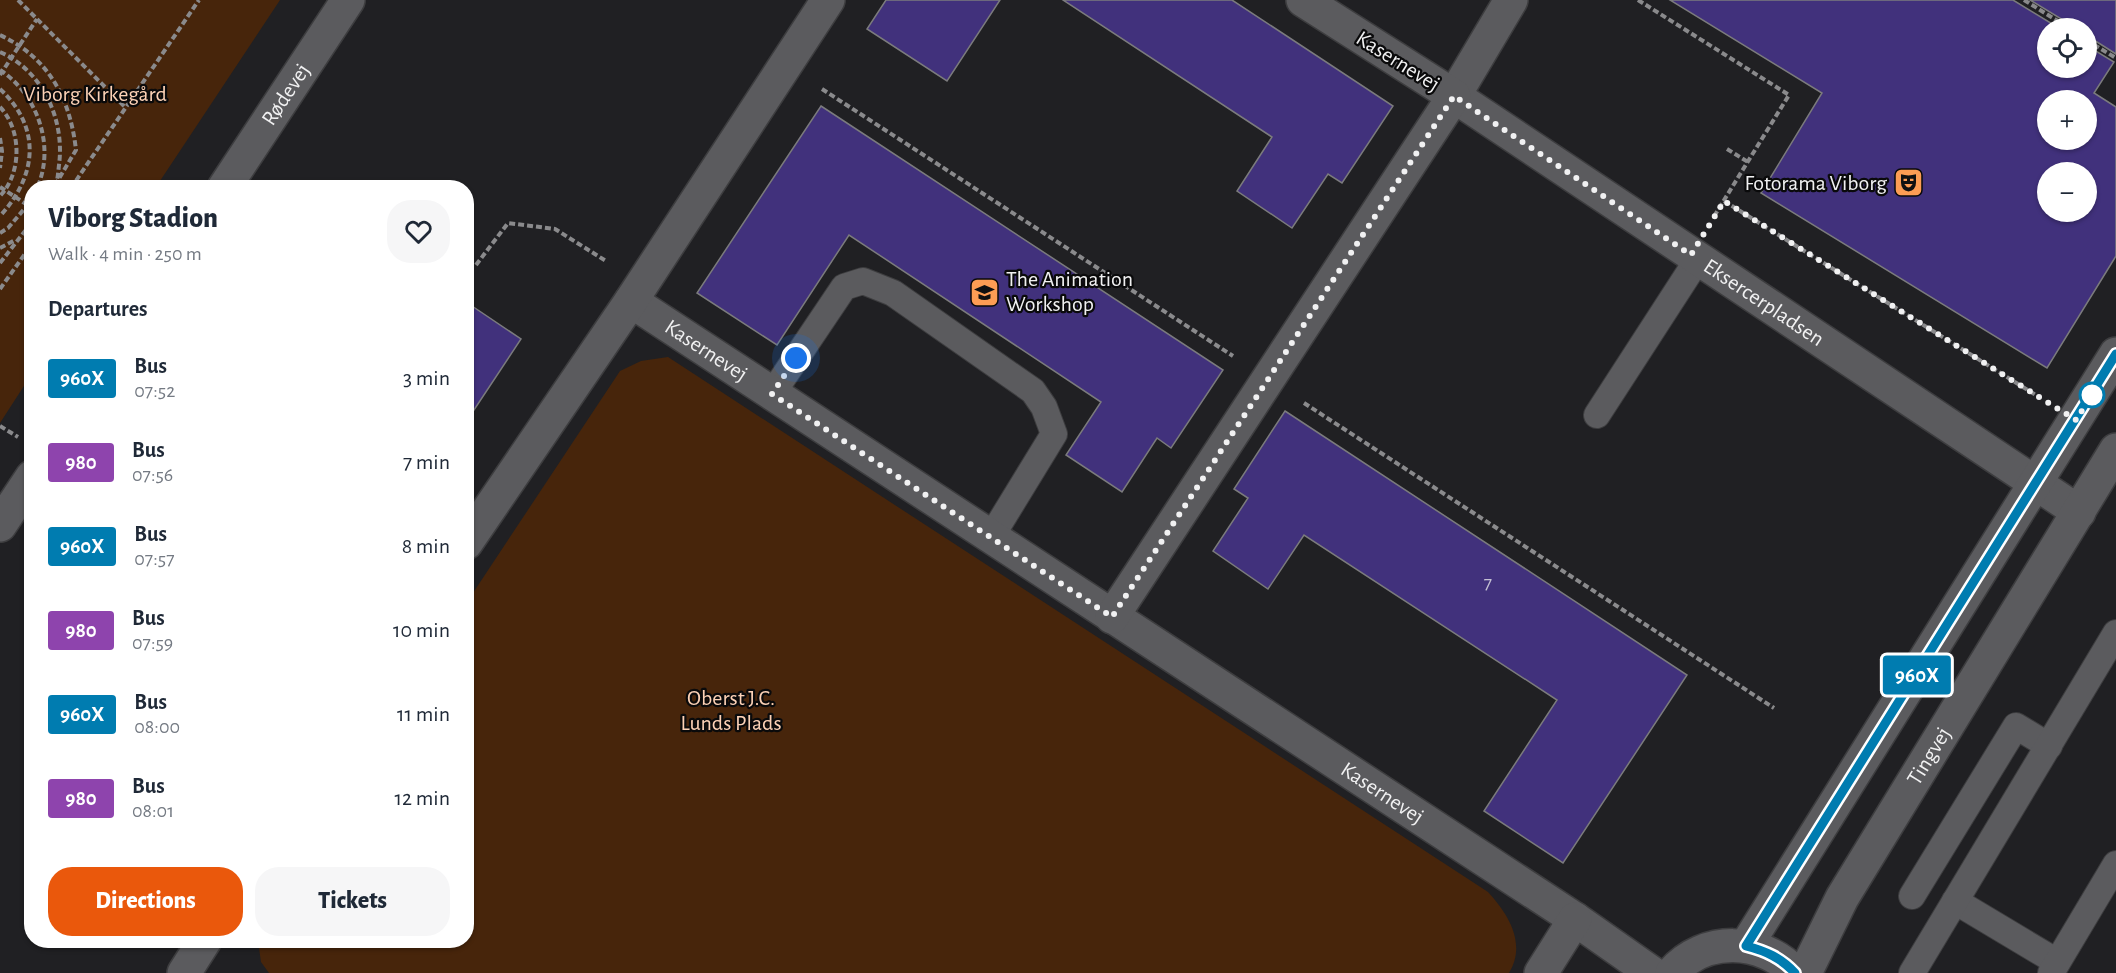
<!DOCTYPE html>
<meta charset="utf-8">
<style>
:root{--surface:#fff;--page:#f6f6f7;--text:#1f2937;--muted:#747a83;--accent:#ea580c}
body{margin:0;font-family:"Alegreya Sans",sans-serif;background:var(--page);color:var(--text);height:100vh;display:flex;flex-direction:column;font-size:22px;white-space:nowrap}
*{box-sizing:border-box;margin:0}
p{font-size:20px;color:var(--muted)}
.icon{flex:none;width:33px;height:33px;fill:none;stroke:currentColor;stroke-width:2;stroke-linecap:round;stroke-linejoin:round}
.map{position:relative;flex:1;overflow:hidden}
.drawer{position:absolute;left:24px;top:180px;width:450px;height:768px;display:flex;flex-direction:column;background:var(--surface);border-radius:24px;box-shadow:0 2px 4px #0004}
.drawer>*{flex:none}
.badge{padding:0 12px;border-radius:4px;font-size:21px;line-height:39px}
.fabs{position:absolute;left:2037px;top:18px;display:grid;gap:12px}
.fabs a{display:grid;place-items:center;width:60px;height:60px;border-radius:50%;background:var(--surface);box-shadow:0 2px 4px #0004;font-size:30px}
.you{position:absolute;width:30px;height:30px;margin:-15px;border:4px solid #fff;border-radius:50%;background:#1a73e8;box-shadow:0 0 0 9px #1a73e833}
.map>.badge{position:absolute;translate:-50% -50%;box-shadow:0 0 0 3px #fff}
h2{padding:0 24px;font-size:22px;line-height:54px}
.round{display:grid;place-items:center;flex:none;width:63px;height:63px;border-radius:24px;background:var(--page)}
.overview{display:flex;align-items:center;justify-content:space-between;height:102px;padding:0 24px}
h1{font-size:28px;font-weight:800;line-height:45px}
.action{display:flex;gap:12px;margin-top:auto;padding:12px 24px}
.action a{flex:1;height:69px;border-radius:24px;background:var(--accent);color:#fff;font-size:24px;font-weight:800;line-height:69px;text-align:center}
.action a+a{background:var(--page);color:var(--text)}
ul{padding:0;list-style:none}
li{display:flex;align-items:center;gap:18px;height:84px;padding:0 24px}
li div{flex:1}
li b{display:block;font-size:22px}
li em{font-style:normal}
li .badge{min-width:66px;font-weight:700;text-align:center}
.map>svg:first-child{display:block}
.green{fill:#47250b}
.building{fill:#41317c;stroke:#7b7b7d;stroke-width:1.5;fill-rule:evenodd}
.lines{fill:none;stroke-linecap:round;stroke-linejoin:round}
.service-casing{stroke:#3d3d3f;stroke-width:28}
.minor-casing{stroke:#3d3d3f;stroke-width:36}
.tertiary-casing{stroke:#3d3d3f;stroke-width:36}
.path{stroke:#8a8a8c;stroke-width:4;stroke-dasharray:6 3;stroke-linecap:butt}
.service{stroke:#5b5b5e;stroke-width:26}
.minor{stroke:#5b5b5e;stroke-width:33}
.tertiary{stroke:#5b5b5e;stroke-width:33}
.line-casing{stroke:#fff;stroke-width:14}
.line{stroke:#007cb0;stroke-width:9}
.walk{stroke:#f1f1f2;stroke-width:6;stroke-dasharray:0 10.8}
.stop-dot{fill:#fff;stroke:#007cb0;stroke-width:3}
.labels{text-anchor:middle;dominant-baseline:central;stroke-width:4.5;stroke-linejoin:round;paint-order:stroke}
.number-label{font-size:20px;fill:#c5c1d4}
.street-label{font-size:22px;fill:#f1f1f2;stroke:#0a0a0b}
.park-label{font-size:22px;fill:#fdd2b6;stroke:#0a0a0b}
.poi-label{font-size:22px;fill:#f1f1f2;stroke:#0a0a0b;text-anchor:end}
</style>
<div class="map">
<svg width="2116" height="973" viewBox="0 0 2116 973">
<rect width="100%" height="100%" fill="#202023"/>
<g class="green">
<polygon points="0,0 280,0 156,187 32,188 31,375 0,423"/>
<path d="M668,357L1488,892C1508,914 1527,943 1509,973H269L261,962L258,941L466,940L467,602L620,371L641,361Z"/>
</g>
<g class="building">
<polygon points="886,0 1000,0 947,81 867,29"/>
<polygon points="1063,0 1232,0 1393,106 1342,183 1328,174 1292,228 1237,191 1272,137"/>
<path d="M1670,0H2013L2059,28H2048V68H2086V45L2114,62L2094,93L2116,107V256L2047,368L1761,193L1822,93ZM2048,100H2086V140H2048ZM2048,172H2086V212H2048Z"/>
<polygon points="2030,0 2116,0 2116,54 2086,35 2086,28 2076,28"/>
<polygon points="821,106 1223,370 1171,448 1157,438 1122,492 1066,455 1101,402 849,235 777,345 697,293"/>
<polygon points="466,302 521,339 466,422"/>
<polygon points="1285,411 1687,675 1563,863 1484,811 1557,700 1304,535 1268,589 1213,551 1248,498 1234,489"/>
</g>
<g class="lines">
<defs>
<g id="service">
<polyline points="772,394 844,287 863,281 893,293 1033,391 1044,407 1054,434 991,537"/>
<polyline points="1597,415 1698,259"/>
<polyline points="1912,896 2016,726 2049,746"/>
<polyline points="1955,901 2057,962"/>
<polyline points="1912,973 2116,633"/>
<polyline points="2051,973 2116,864"/>
</g>
<g id="minor">
<path id="s1" d="M1511,0L1454,96L2079,512"/>
<path id="s2" d="M631,301L1575,919L1652,973"/>
<polyline points="466,543 631,301 828,0"/>
<polyline points="1112,617 1454,96 1303,0"/>
<polyline points="184,973 205,940"/>
<polyline points="1541,973 1575,919"/>
</g>
<g id="tertiary">
<path id="s3" d="M224,188L348,0"/>
<polyline points="0,525 32,477"/>
<polyline points="1746,946 2116,354"/>
<path d="M1672,973C1704,936 1762,937 1795,973"/>
<path id="s4" d="M1805,973L1842,898L2116,450"/>
</g>
</defs>
<use href="#service" class="service-casing"/>
<use href="#minor" class="minor-casing"/>
<use href="#tertiary" class="tertiary-casing"/>
<g class="path">
<polyline points="18,0 126,108"/>
<polyline points="1638,0 1789,95 1713,218"/>
<polyline points="2024,0 2069,28"/>
<path d="M0,35C49,58 70,98 76,150L57,182"/>
<polyline points="2086,40 2116,58"/>
<path d="M0,52C43,71 65,120 59,165C58,173 58,181 54,188"/>
<path d="M0,70C37,94 56,146 37,188"/>
<polyline points="0,75 37,19"/>
<path d="M0,89C42,128 37,176 0,216"/>
<polyline points="822,89 1233,356"/>
<path d="M0,107C22,130 22,173 0,196"/>
<polyline points="0,138 2,151 0,168"/>
<polyline points="1727,149 1748,162"/>
<polyline points="0,187 32,208"/>
<polyline points="71,188 199,0"/>
<polyline points="1724,201 2039,397"/>
<polyline points="0,233 8,228 32,200"/>
<polyline points="0,248 15,240"/>
<polyline points="0,263 32,222"/>
<polyline points="476,265 508,223 555,229 606,261"/>
<polyline points="0,289 32,244"/>
<polyline points="1304,403 1774,708"/>
<polyline points="0,426 18,437"/>
</g>
<use href="#service" class="service"/>
<use href="#minor" class="minor"/>
<use href="#tertiary" class="tertiary"/>
</g>
<g class="lines">
<defs>
<path id="line" d="M1795,973C1781,958 1766,951 1746,946L2116,354"/>
</defs>
<use href="#line" class="line-casing"/>
<use href="#line" class="line"/>
<polyline class="walk" points="796,358 772,394 1112,617 1454,96 1691,255 1724,201 2076,420 2092,395"/>
</g>
<defs>
<symbol id="theatre-square" viewBox="-11 -11 22 22"><rect x="-9" y="-9" width="18" height="18" rx="4" fill="#fd9d54" stroke="#0a0a0b"/><path d="M-5-5.5Q0-4 5-5.5V0Q5 5 0 6Q-5 5-5 0ZM-3.3-2.5H-1v1.5H-3.3ZM1-2.5H3.3v1.5H1ZM-2.8 1Q0 5.5 2.8 1Z" fill="#111"/></symbol>
<symbol id="school-square" viewBox="-11 -11 22 22"><rect x="-9" y="-9" width="18" height="18" rx="4" fill="#fd9d54" stroke="#0a0a0b"/><path d="M0-5L7-2L0 1L-7-2ZM-4 1L0 2.5L4 1V4Q0 6-4 4Z" fill="#111"/></symbol>
</defs>
<g fill-rule="evenodd">
<use href="#theatre-square" x="1892" y="166" width="33" height="33"/>
<use href="#school-square" x="968" y="276" width="33" height="33"/>
</g>
<circle class="stop-dot" cx="2092" cy="395" r="12"/>
<g class="labels">
<g class="number-label">
<text x="1488" y="583">7</text>
</g>
<g class="street-label">
<text transform="translate(1398 61) rotate(32)">Kasernevej</text>
<text stroke="none"><textPath href="#s3" startOffset="112">Rødevej</textPath></text>
<text stroke="none"><textPath href="#s1" startOffset="484">Eksercerpladsen</textPath></text>
<text stroke="none"><textPath href="#s2" startOffset="90">Kasernevej</textPath></text>
<text stroke="none"><textPath href="#s4" startOffset="250">Tingvej</textPath></text>
<text stroke="none"><textPath href="#s2" startOffset="898">Kasernevej</textPath></text>
</g>
<g class="park-label">
<text x="95" y="94">Viborg Kirkegård</text>
<text x="731" y="698">Oberst J.C.<tspan x="731" dy="25">Lunds Plads</tspan></text>
</g>
<g class="poi-label">
<text x="1887" y="183">Fotorama Viborg</text>
<text x="1006" y="279" text-anchor="start">The Animation<tspan x="1006" dy="25">Workshop</tspan></text>
</g>
</g>
</svg>
<div class="fabs">
<a><svg class="icon" aria-label="locate" viewBox="0 0 24 24"><circle cx="12" cy="12" r="6"/><path d="M12 2v4M12 18v4M2 12h4M18 12h4"/></svg></a>
<a>+</a>
<a>−</a>
</div>
<div class="you" style="left:796px;top:358px"></div>
<b class="badge" style="left:1917px;top:675px;background:#007cb0;color:#fff">960X</b>
<section class="drawer">
<div class="overview"><div><h1>Viborg Stadion</h1><p>Walk · 4 min · 250 m</p></div><a class="round"><svg class="icon" aria-label="heart" viewBox="0 0 24 24"><path d="M12 20l-8-8c-3-5 5-10 8-4 3-6 11-1 8 4z"/></svg></a></div>
<h2>Departures</h2>
<ul>
<li><span class="badge" style="background:#007cb0;color:#fff">960X</span><div><b>Bus</b><p>07:52</p></div><em>3 min</em></li>
<li><span class="badge" style="background:#8e44ad;color:#fff">980</span><div><b>Bus</b><p>07:56</p></div><em>7 min</em></li>
<li><span class="badge" style="background:#007cb0;color:#fff">960X</span><div><b>Bus</b><p>07:57</p></div><em>8 min</em></li>
<li><span class="badge" style="background:#8e44ad;color:#fff">980</span><div><b>Bus</b><p>07:59</p></div><em>10 min</em></li>
<li><span class="badge" style="background:#007cb0;color:#fff">960X</span><div><b>Bus</b><p>08:00</p></div><em>11 min</em></li>
<li><span class="badge" style="background:#8e44ad;color:#fff">980</span><div><b>Bus</b><p>08:01</p></div><em>12 min</em></li>
</ul>
<div class="action"><a>Directions</a><a>Tickets</a></div>
</section>
</div>
